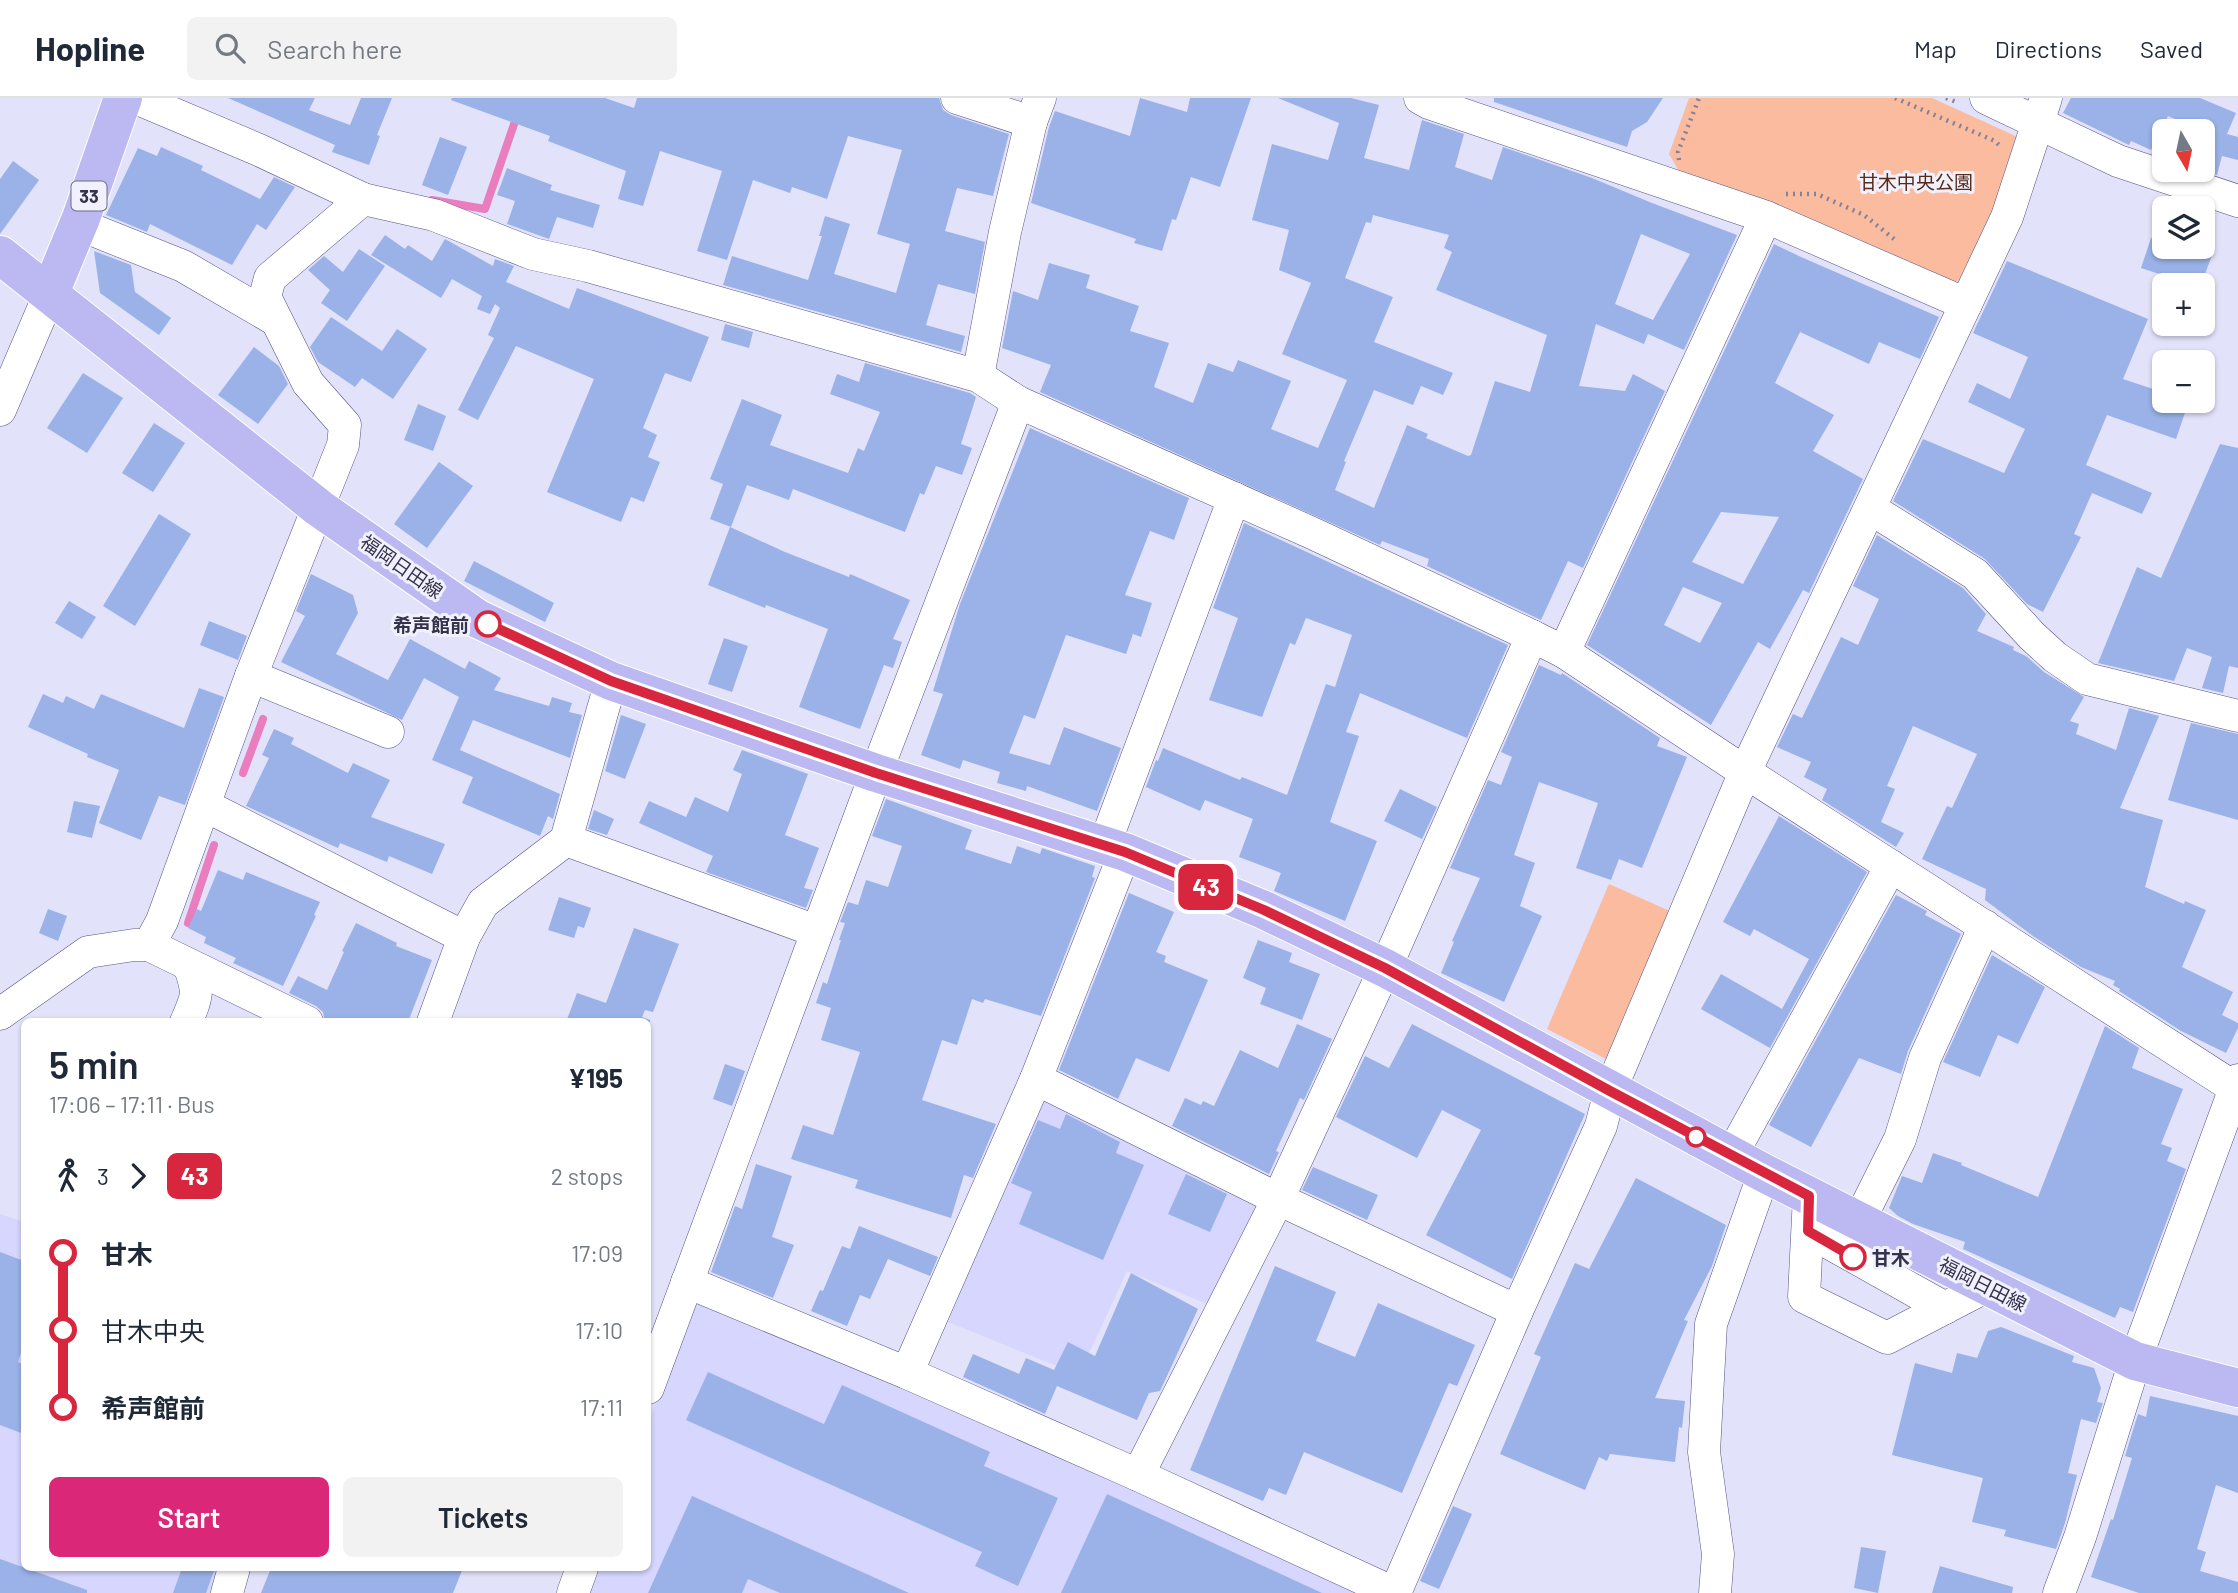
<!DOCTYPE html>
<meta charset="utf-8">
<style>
:root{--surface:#fff;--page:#f2f2f3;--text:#1f2937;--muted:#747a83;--line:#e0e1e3;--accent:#db2777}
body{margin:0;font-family:Barlow,"Noto Sans JP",sans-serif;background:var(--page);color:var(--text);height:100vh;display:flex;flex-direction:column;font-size:26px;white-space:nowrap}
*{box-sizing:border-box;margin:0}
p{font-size:23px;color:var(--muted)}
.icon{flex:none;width:38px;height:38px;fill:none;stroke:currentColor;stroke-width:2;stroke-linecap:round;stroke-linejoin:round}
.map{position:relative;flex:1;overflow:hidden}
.details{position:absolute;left:21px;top:920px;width:630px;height:553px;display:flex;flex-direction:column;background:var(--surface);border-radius:10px;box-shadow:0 2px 5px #0004}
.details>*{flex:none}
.badge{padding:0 14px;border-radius:10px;font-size:24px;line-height:46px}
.needle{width:46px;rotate:171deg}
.buttons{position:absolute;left:2152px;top:21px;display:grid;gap:14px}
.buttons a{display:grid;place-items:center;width:63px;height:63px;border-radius:10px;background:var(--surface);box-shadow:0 2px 5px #0004;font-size:35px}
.map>.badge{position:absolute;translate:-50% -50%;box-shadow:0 0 0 4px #fff}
.legs{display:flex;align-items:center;gap:10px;height:77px;padding:0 28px;font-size:23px}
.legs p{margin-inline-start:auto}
.overview{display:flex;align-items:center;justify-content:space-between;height:119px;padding:0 28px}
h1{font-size:38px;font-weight:600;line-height:52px}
.action{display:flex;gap:14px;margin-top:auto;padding:14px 28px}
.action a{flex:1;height:80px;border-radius:10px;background:var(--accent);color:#fff;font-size:28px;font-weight:600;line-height:80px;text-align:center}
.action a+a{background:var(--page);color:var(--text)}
ul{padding:0 28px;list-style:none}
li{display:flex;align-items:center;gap:24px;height:77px;font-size:26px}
li i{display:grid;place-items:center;width:10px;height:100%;margin:0 9px;background:currentColor}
li i::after{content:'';width:18px;height:18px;margin:-9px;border:5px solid;border-radius:50%;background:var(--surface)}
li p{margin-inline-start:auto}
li:first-child i{background:linear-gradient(#0000 50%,currentColor 0)}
li:last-child i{background:linear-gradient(currentColor 50%,#0000 0)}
header{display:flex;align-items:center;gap:42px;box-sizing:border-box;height:98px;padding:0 35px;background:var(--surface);border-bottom:2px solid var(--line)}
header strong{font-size:33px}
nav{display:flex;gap:38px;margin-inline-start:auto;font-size:24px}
.search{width:490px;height:63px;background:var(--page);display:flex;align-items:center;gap:18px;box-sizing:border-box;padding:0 24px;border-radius:10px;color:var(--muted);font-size:26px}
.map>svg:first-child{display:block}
.built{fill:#d6d6fe}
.green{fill:#fabb9f}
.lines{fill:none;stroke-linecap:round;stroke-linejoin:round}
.stream{stroke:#ea7dbd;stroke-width:8}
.building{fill:#9ab2e7;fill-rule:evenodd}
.minor-casing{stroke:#575487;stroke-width:33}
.major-casing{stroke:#fff;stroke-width:40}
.path{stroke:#83829a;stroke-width:4.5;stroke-dasharray:2 5;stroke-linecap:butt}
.minor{stroke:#fff;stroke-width:32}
.major{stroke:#bcb8f2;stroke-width:38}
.line-1-casing{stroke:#fff;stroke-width:16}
.line-1{stroke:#d7263d;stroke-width:10}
.stop-1-dot{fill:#fff;stroke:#d7263d;stroke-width:3.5}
.labels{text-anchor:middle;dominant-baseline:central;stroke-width:6;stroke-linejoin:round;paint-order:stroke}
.shield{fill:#f1f1fd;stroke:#6d6c80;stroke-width:2}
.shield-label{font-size:18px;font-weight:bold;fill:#34334b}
.park-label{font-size:19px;fill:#582c16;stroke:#f1f1fd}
.street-label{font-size:19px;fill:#34334b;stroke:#f1f1fd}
.stop-label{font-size:19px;font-weight:bold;fill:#34334b;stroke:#f1f1fd;text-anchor:end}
</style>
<header>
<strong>Hopline</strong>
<div class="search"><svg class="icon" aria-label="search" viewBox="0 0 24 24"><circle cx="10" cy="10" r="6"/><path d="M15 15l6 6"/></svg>Search here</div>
<nav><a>Map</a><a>Directions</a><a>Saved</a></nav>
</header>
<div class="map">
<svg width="2238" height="1495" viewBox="0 0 2238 1495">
<rect width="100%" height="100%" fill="#e2e2fa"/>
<g class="built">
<polygon points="1043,993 1268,1106 1217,1210 1127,1173 1079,1277 948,1224"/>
<polygon points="0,1116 24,1124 24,1470 226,1470 219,1495 0,1495"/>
<polygon points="704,1201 1370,1495 584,1495 593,1470 648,1470 648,1326 693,1206"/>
</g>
<g class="green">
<polygon points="1689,0 1932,0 2022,41 1965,180 1953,185 1683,80 1669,56"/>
<polygon points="1609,786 1672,814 1610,963 1547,931"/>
</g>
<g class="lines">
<g class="stream">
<polyline points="432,102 485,111 523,0"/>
<polyline points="243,675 263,621"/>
<polyline points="188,825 214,747"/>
</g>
</g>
<g class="building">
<polygon points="228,0 315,0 309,12 350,27 361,0 392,0 377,37 380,38 369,67 332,54 335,47"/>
<polygon points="452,0 605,0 634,10 637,0 939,0 943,12 951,17 1009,36 993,98 957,90 945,133 985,144 975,196 938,186 926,227 965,238 961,254 723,187 732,158 808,182 822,138 819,138 825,118 850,126 834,176 896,195 910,146 877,136 902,52 848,38 827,101 792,89 790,95 753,82 727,162 697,153 722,73 660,53 643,108 618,101 626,73 548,43 550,38 451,2"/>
<polygon points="1140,0 1187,14 1190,0 1251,0 1220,89 1191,79 1176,122 1172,121 1162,153 1134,145 1136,141 1031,105 1049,29 1055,13 1130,38"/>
<path d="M1278,0H1351L1379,7L1364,60L1409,72L1422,22L1464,36L1455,69L1492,82L1503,49L1592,80L1652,105L1737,137L1684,252L1648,236L1644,246L1596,226L1579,288L1625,293L1633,276L1665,293L1583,470L1568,463L1541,522L1427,468L1429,461L1382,443L1380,447L1040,294L1051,267L1002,250L1013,193L1038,202L1049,165L1090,177L1086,190L1139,208L1130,233L1169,245L1154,289L1193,305L1208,265L1233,274L1238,262L1291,283L1271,331L1318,350L1347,282L1282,256L1311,185L1279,172L1289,132L1252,122L1272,46L1328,62L1339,25ZM1373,117L1449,137L1444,150L1452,154L1436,192L1547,237L1530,294L1495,283L1471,357L1468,358L1426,340L1428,336L1407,327L1374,410L1335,392L1346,364L1344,363L1374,292L1413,307L1421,288L1443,297L1453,275L1374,244L1393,199L1345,180L1366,124L1371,125ZM1641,136L1690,156L1653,222L1615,206Z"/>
<polygon points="1494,0 1663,0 1647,24 1632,33 1627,49 1494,4"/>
<polygon points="2071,0 2200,0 2236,15 2227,36 2238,39 2238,62 2222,58 2217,77 2203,72 2203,33 2168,18 2151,52 2131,43 2129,47 2063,15"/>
<polygon points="440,39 467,49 448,97 422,87"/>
<polygon points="161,49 203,68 201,72 260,101 274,79 295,89 266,132 257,126 232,167 150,126 147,134 106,117 138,50 157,58"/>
<polygon points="13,63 39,82 0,136 0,81"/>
<polygon points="507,70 552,87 550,92 600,107 593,130 557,119 549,141 507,126 515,103 497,97"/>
<polygon points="385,137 405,151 408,147 432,163 445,141 493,168 495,161 514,168 506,184 569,211 577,190 709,239 691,284 665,275 643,330 657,337 648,359 660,364 644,404 631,399 621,424 547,394 594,281 516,248 478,322 458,312 494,240 488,237 500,210 495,206 490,216 477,211 482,198 452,181 441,200 371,157"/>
<polygon points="2151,140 2165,144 2165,149 2215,149 2201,187 2193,187 2141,170"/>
<path d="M1774,146L1801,159L1939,219L1920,261L1879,244L1869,266L1800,234L1775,285L1834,317L1813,353L1863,381L1809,495L1803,492L1770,551L1758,544L1711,627L1587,547ZM1721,414L1779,419L1743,486L1692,464ZM1683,489L1722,505L1700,545L1664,527Z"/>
<polygon points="359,151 385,168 347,223 321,205 330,192 308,172 324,158 343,174"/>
<polygon points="94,153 131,167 135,194 171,220 159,237 100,195"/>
<polygon points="2007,163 2148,221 2123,281 2165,295 2165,303 2189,303 2176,341 2107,317 2086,367 2152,395 2142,416 2092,395 2074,436 2081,439 2043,514 2027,506 1985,461 1893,403 1923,341 2004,375 2025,331 1968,304 1977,285 2010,301 2028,259 1973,235"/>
<polygon points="331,219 382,253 397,231 427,251 393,301 362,280 355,289 318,264 310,249"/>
<polygon points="725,226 753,234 749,250 721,242"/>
<polygon points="254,249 279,268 288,286 258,326 218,297"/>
<polygon points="865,265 970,295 976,299 961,346 972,350 962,377 936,368 924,397 920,395 905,434 793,391 789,402 747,387 731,429 710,421 723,386 710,381 742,301 782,317 770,347 848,375 858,350 864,353 880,314 830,296 837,276 859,284"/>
<polygon points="83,275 123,300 87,355 47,330"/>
<polygon points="418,306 446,318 433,353 404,342"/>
<polygon points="154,325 185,345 153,394 122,375"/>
<polygon points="1030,330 1189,400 1174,442 1150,433 1125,497 1152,505 1141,539 1133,536 1126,556 1066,537 1035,621 1024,617 1009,655 1050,667 1064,629 1121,650 1097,713 1027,688 1026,693 997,685 1000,674 963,662 960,671 921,657 943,596 933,593 960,506"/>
<polygon points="2220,346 2238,350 2238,570 2229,568 2223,595 2202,590 2212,559 2187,550 2174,583 2098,565 2137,469 2161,480"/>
<polygon points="439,364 473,388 427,450 394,426"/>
<polygon points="159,416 191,436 135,528 103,508"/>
<polygon points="1244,425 1508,547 1467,640 1360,595 1346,634 1359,638 1330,724 1377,743 1345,823 1274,793 1281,775 1239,759 1253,721 1205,702 1200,713 1146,689 1156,662 1158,663 1163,650 1240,682 1242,679 1287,697 1326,586 1335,589 1352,537 1306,520 1295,547 1290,545 1262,619 1209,602 1238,520 1213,510"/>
<polygon points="730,429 785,454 849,479 850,476 910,502 893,541 902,544 893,570 884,567 860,631 799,609 828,531 766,507 765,510 708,487"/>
<polygon points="1877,437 1963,490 1986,516 1977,533 2014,549 2013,552 2026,558 2044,574 2084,599 2070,623 2079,626 2076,636 2116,652 2129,610 2159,618 2120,710 2163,722 2145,789 2184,806 2185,803 2206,812 2182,869 2233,894 2222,917 2238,925 2238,930 2226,955 2181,933 2119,893 2120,891 2113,887 2115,883 2081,869 2033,838 1985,802 1986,791 1922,761 1947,708 1952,710 1977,656 1913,628 1887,688 1895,691 1881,724 1904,735 1896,749 1822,702 1827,691 1804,679 1811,664 1777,649 1793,616 1802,620 1841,539 1858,547 1879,501 1853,488"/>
<polygon points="474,463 554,505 545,524 464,483"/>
<polygon points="311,476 353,497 358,515 336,556 388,582 410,541 465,571 469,563 501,580 494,592 549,608 552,599 572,605 569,614 582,617 570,660 473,622 460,652 560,696 553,721 548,718 540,738 462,705 473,679 432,662 459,599 424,580 402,622 281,564 305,518 296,513"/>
<polygon points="69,503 96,519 82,541 55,525"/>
<polygon points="209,523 247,538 238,562 200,547"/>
<polygon points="724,540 748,548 732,594 708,586"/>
<polygon points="1539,567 1561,577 1562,575 1660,640 1657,648 1687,659 1642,770 1619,761 1611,782 1576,770 1598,705 1539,684 1514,757 1535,765 1520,808 1542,818 1504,904 1441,875 1454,844 1452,843 1480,780 1450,770 1488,682 1501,687 1512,659 1501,654"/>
<polygon points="199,590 224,599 185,707 159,698 141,742 99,725 119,672 87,659 88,656 28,629 43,596 63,605 66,598 94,611 101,596 184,630"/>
<polygon points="621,617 646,626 625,681 605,673"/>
<polygon points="2191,625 2238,636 2238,722 2168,702"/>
<polygon points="274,631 294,640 291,646 348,675 353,665 390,682 371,719 445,746 432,776 389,758 387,764 340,745 338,750 246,708 269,660 262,657"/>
<polygon points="742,652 808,676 785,737 819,750 804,790 813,792 806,810 706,774 713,758 639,725 649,703 686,719 695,699 728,714 742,676 733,672"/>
<polygon points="1400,691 1437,709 1422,741 1384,723"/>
<polygon points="886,701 972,732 965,751 1011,766 1017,748 1040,756 1042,750 1095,768 1092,779 1095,780 1041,918 985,901 983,905 972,901 957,947 942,942 922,1002 996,1026 973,1080 964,1077 951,1120 855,1090 858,1082 791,1061 803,1027 833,1037 860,954 821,942 831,910 816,905 823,884 827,886 841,842 839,842 845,825 840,824 848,804 858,807 866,782 888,789 902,748 872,738"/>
<polygon points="74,703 100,708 92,740 67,734"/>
<polygon points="594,712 614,721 607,737 588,731"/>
<polygon points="1779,718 1867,774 1770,950 1701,911 1721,876 1782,911 1809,861 1754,831 1750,838 1723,824"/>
<polygon points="218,772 243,782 246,774 320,804 314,817 316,818 283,888 233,865 236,860 204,845 206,839 188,830 197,811 201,813"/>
<polygon points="1129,795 1174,814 1156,854 1166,858 1164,864 1208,882 1169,974 1136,960 1118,1001 1059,972"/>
<polygon points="1896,797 1927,813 1925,817 1961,836 1908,953 1901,976 1859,960 1811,1049 1769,1027"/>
<polygon points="559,799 591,810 584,830 578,828 574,840 548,832"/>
<polygon points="48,811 67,818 58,843 39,835"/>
<polygon points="356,825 397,845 396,848 432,862 408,924 325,924 323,914 316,908 289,895 298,878 327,892 344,854 342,853"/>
<polygon points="634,830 679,846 653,914 645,912 642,919 650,922 650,924 566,924 577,895 606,905"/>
<polygon points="1258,842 1292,855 1289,864 1320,876 1302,922 1260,906 1266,890 1243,880"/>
<polygon points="1992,857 2045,889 2018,946 1998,937 1980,979 1943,964"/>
<polygon points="1297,926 1332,941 1304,1002 1300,1000 1276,1053 1279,1054 1269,1076 1172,1028 1185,1000 1201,1007 1203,1003 1214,1008 1240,952 1278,970"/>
<polygon points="1412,926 1585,1016 1512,1181 1426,1137 1481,1032 1442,1012 1417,1060 1336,1019 1365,958 1389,970"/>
<polygon points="2105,928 2139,950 2132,970 2183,991 2161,1046 2172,1050 2167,1063 2186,1071 2133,1214 2120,1209 2115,1220 1963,1151 1965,1144 1913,1126 1898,1118 1889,1110 1902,1078 1922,1085 1933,1055 1962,1065 1961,1067 2038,1099"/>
<polygon points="725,966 745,973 732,1008 713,1001"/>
<polygon points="1066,1016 1120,1044 1116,1055 1144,1067 1103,1162 1019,1126 1032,1094 1011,1085 1038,1022 1060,1031"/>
<polygon points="756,1066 792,1078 772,1139 794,1147 773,1200 711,1174 735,1108 742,1111"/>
<polygon points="1313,1069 1378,1097 1367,1122 1302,1092"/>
<polygon points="1186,1076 1227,1096 1210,1134 1168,1116"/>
<polygon points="1636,1080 1726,1127 1712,1168 1684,1222 1688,1223 1655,1300 1685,1303 1682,1330 1679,1329 1675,1364 1610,1356 1607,1363 1599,1359 1585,1392 1500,1356 1541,1259 1534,1256 1575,1165 1589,1171"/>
<polygon points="859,1128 938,1159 930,1178 888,1161 870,1201 860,1197 847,1228 811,1213 820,1192 823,1193 842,1148 850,1151"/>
<polygon points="0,1154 24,1163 24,1245 18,1264 24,1267 24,1336 0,1327"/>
<polygon points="1275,1168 1336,1194 1316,1243 1355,1259 1378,1205 1475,1247 1457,1288 1449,1285 1402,1395 1304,1354 1286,1397 1269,1390 1263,1403 1190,1372"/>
<polygon points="1131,1175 1198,1211 1160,1293 1149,1295 1137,1322 1057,1288 1045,1316 963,1279 973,1256 1019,1276 1026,1260 1054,1272 1068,1244 1095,1258"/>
<polygon points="2001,1229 2074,1258 2072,1264 2094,1270 2101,1290 2097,1304 2103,1305 2096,1325 2081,1321 2068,1375 2077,1377 2065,1425 2056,1451 2004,1438 2006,1432 1972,1424 1983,1380 1892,1357 1915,1265 1952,1275 1957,1255 1977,1260 1988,1233"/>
<polygon points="708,1274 824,1326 842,1287 990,1354 984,1368 1058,1400 1018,1488 975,1468 982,1454 686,1322"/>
<polygon points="2150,1298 2238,1318 2238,1395 2216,1387 2197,1451 2206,1454 2200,1473 2238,1484 2238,1495 2139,1495 2091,1479 2111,1421 2113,1422 2132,1360 2125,1358 2138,1316 2146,1319"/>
<polygon points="1107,1396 1322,1495 1061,1495"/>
<polygon points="692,1398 909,1495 780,1495 748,1481 742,1495 648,1495"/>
<polygon points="1453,1408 1472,1416 1439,1491 1420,1483"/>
<polygon points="1861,1449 1886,1453 1878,1495 1854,1490"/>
<polygon points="0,1461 87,1492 87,1495 0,1495"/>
<polygon points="1940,1468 2013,1489 2012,1495 1932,1495"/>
<polygon points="182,1470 215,1470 206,1495 173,1495"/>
<polygon points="271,1470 463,1470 453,1495 261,1495"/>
</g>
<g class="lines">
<defs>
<g id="minor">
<polyline points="136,0 259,52 363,101 434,117 533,156 588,168 978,278 1018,304 1312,435 1532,538 1564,554 1745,674 2238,992"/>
<polyline points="957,0 1031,24"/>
<polyline points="1420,0 1429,5 1766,119 1966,206"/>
<polyline points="1986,0 2118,63 2238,103"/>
<polyline points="78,126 183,168 274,221"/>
<polyline points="978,278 1005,134 1031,24 1040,0"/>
<polyline points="0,312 50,195"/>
<polyline points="1871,411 1975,476 2032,538 2055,559 2087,581 2238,618"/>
<polyline points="1564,554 1766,119"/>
<polyline points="251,578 388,634"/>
<polyline points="204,707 464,839"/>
<polyline points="566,742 816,833"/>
<polyline points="1104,748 1234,400"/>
<polyline points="149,847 307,924"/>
<polyline points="0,916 88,854 134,847 149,847 162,823 251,578 343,347 345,327 308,285 265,199 270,180 363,101"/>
<path d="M186,924C198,897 199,895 189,867"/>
<polyline points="433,924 464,839 483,805 566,742 611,583"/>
<polyline points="1036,981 1278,1101 1517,1213"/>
<polyline points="1731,1058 1891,768"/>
<polyline points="1809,1098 1804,1199 1887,1240 1987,1188"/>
<polyline points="1859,1123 1900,1041 1925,960 1985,828"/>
<polyline points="1808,1133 1945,1210"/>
<polyline points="687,1184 907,1275 1138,1377 1394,1495"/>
<polyline points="907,1275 1036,981 1125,754"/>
<polyline points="648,1290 876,675 1018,304"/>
<polyline points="1138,1377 1278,1101 1393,853 1532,538"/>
<polyline points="227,1495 234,1470"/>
<polyline points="573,1495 582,1470"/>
<polyline points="1395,1495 1517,1213 1601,1028 1610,993 1745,674 2007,119 2046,0"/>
<polyline points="1715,1495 1718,1456 1704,1354 1711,1226 1764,1075"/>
<polyline points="2059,1495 2080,1439 2135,1263 2238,982"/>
</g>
<g id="major">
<polyline points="0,157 319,410 478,521 611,583 876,675 1125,754 1264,812 1385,870 1764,1075 2135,1263 2238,1290"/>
<polyline points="50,195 81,120 123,0"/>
</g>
</defs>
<use href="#minor" class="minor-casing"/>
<use href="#major" class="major-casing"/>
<g class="path">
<polyline points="1895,0 1995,43 2001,49"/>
<polyline points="1946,0 1959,5"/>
<polyline points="1679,62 1678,54 1699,0"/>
<polyline points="1786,96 1817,96 1864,117 1894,141"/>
</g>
<use href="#minor" class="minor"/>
<use href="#major" class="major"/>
</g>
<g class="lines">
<defs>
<polyline id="line-1" points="488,526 611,583 876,675 1125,754 1264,812 1385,870 1610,993 1809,1098 1808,1133 1853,1159"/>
</defs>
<use href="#line-1" class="line-1-casing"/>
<use href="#line-1" class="line-1"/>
</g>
<g class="stop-1-dot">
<circle cx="488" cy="526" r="12"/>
<circle cx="1696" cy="1039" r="9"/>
<circle cx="1853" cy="1159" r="12"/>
</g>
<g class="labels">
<rect class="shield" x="71.5" y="83.5" width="35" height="29" rx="5"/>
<g class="shield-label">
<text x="89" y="98">33</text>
</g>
<g class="park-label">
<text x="1916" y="83">甘木中央公園</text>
</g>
<g class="street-label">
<text transform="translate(402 468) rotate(35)">福岡日田線</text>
<text transform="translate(1983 1186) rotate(27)">福岡日田線</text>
</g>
<g class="stop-label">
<text x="469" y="526">希声館前</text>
<text x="1872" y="1159" text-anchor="start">甘木</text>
</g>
</g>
</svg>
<div class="buttons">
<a><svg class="needle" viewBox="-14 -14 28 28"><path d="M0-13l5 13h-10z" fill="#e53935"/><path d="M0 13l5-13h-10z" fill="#747a83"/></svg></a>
<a><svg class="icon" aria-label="layers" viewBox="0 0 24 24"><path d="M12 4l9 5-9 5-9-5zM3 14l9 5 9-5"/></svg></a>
<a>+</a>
<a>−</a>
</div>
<b class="badge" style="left:1206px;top:789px;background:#d7263d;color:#fff">43</b>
<section class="details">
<div class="overview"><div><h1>5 min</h1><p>17:06 – 17:11 · Bus</p></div><b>¥195</b></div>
<div class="legs"><svg class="icon" aria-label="walk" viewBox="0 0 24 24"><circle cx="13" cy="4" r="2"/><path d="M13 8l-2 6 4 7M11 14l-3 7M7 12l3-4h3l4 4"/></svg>3<svg class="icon" aria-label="forward" viewBox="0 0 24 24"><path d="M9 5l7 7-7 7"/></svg><b class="badge" style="background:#d7263d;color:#fff">43</b><p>2 stops</p></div>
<ul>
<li><i style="color:#d7263d"></i><b>甘木</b><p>17:09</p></li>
<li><i style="color:#d7263d"></i><span>甘木中央</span><p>17:10</p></li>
<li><i style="color:#d7263d"></i><b>希声館前</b><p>17:11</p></li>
</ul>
<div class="action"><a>Start</a><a>Tickets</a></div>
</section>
</div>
